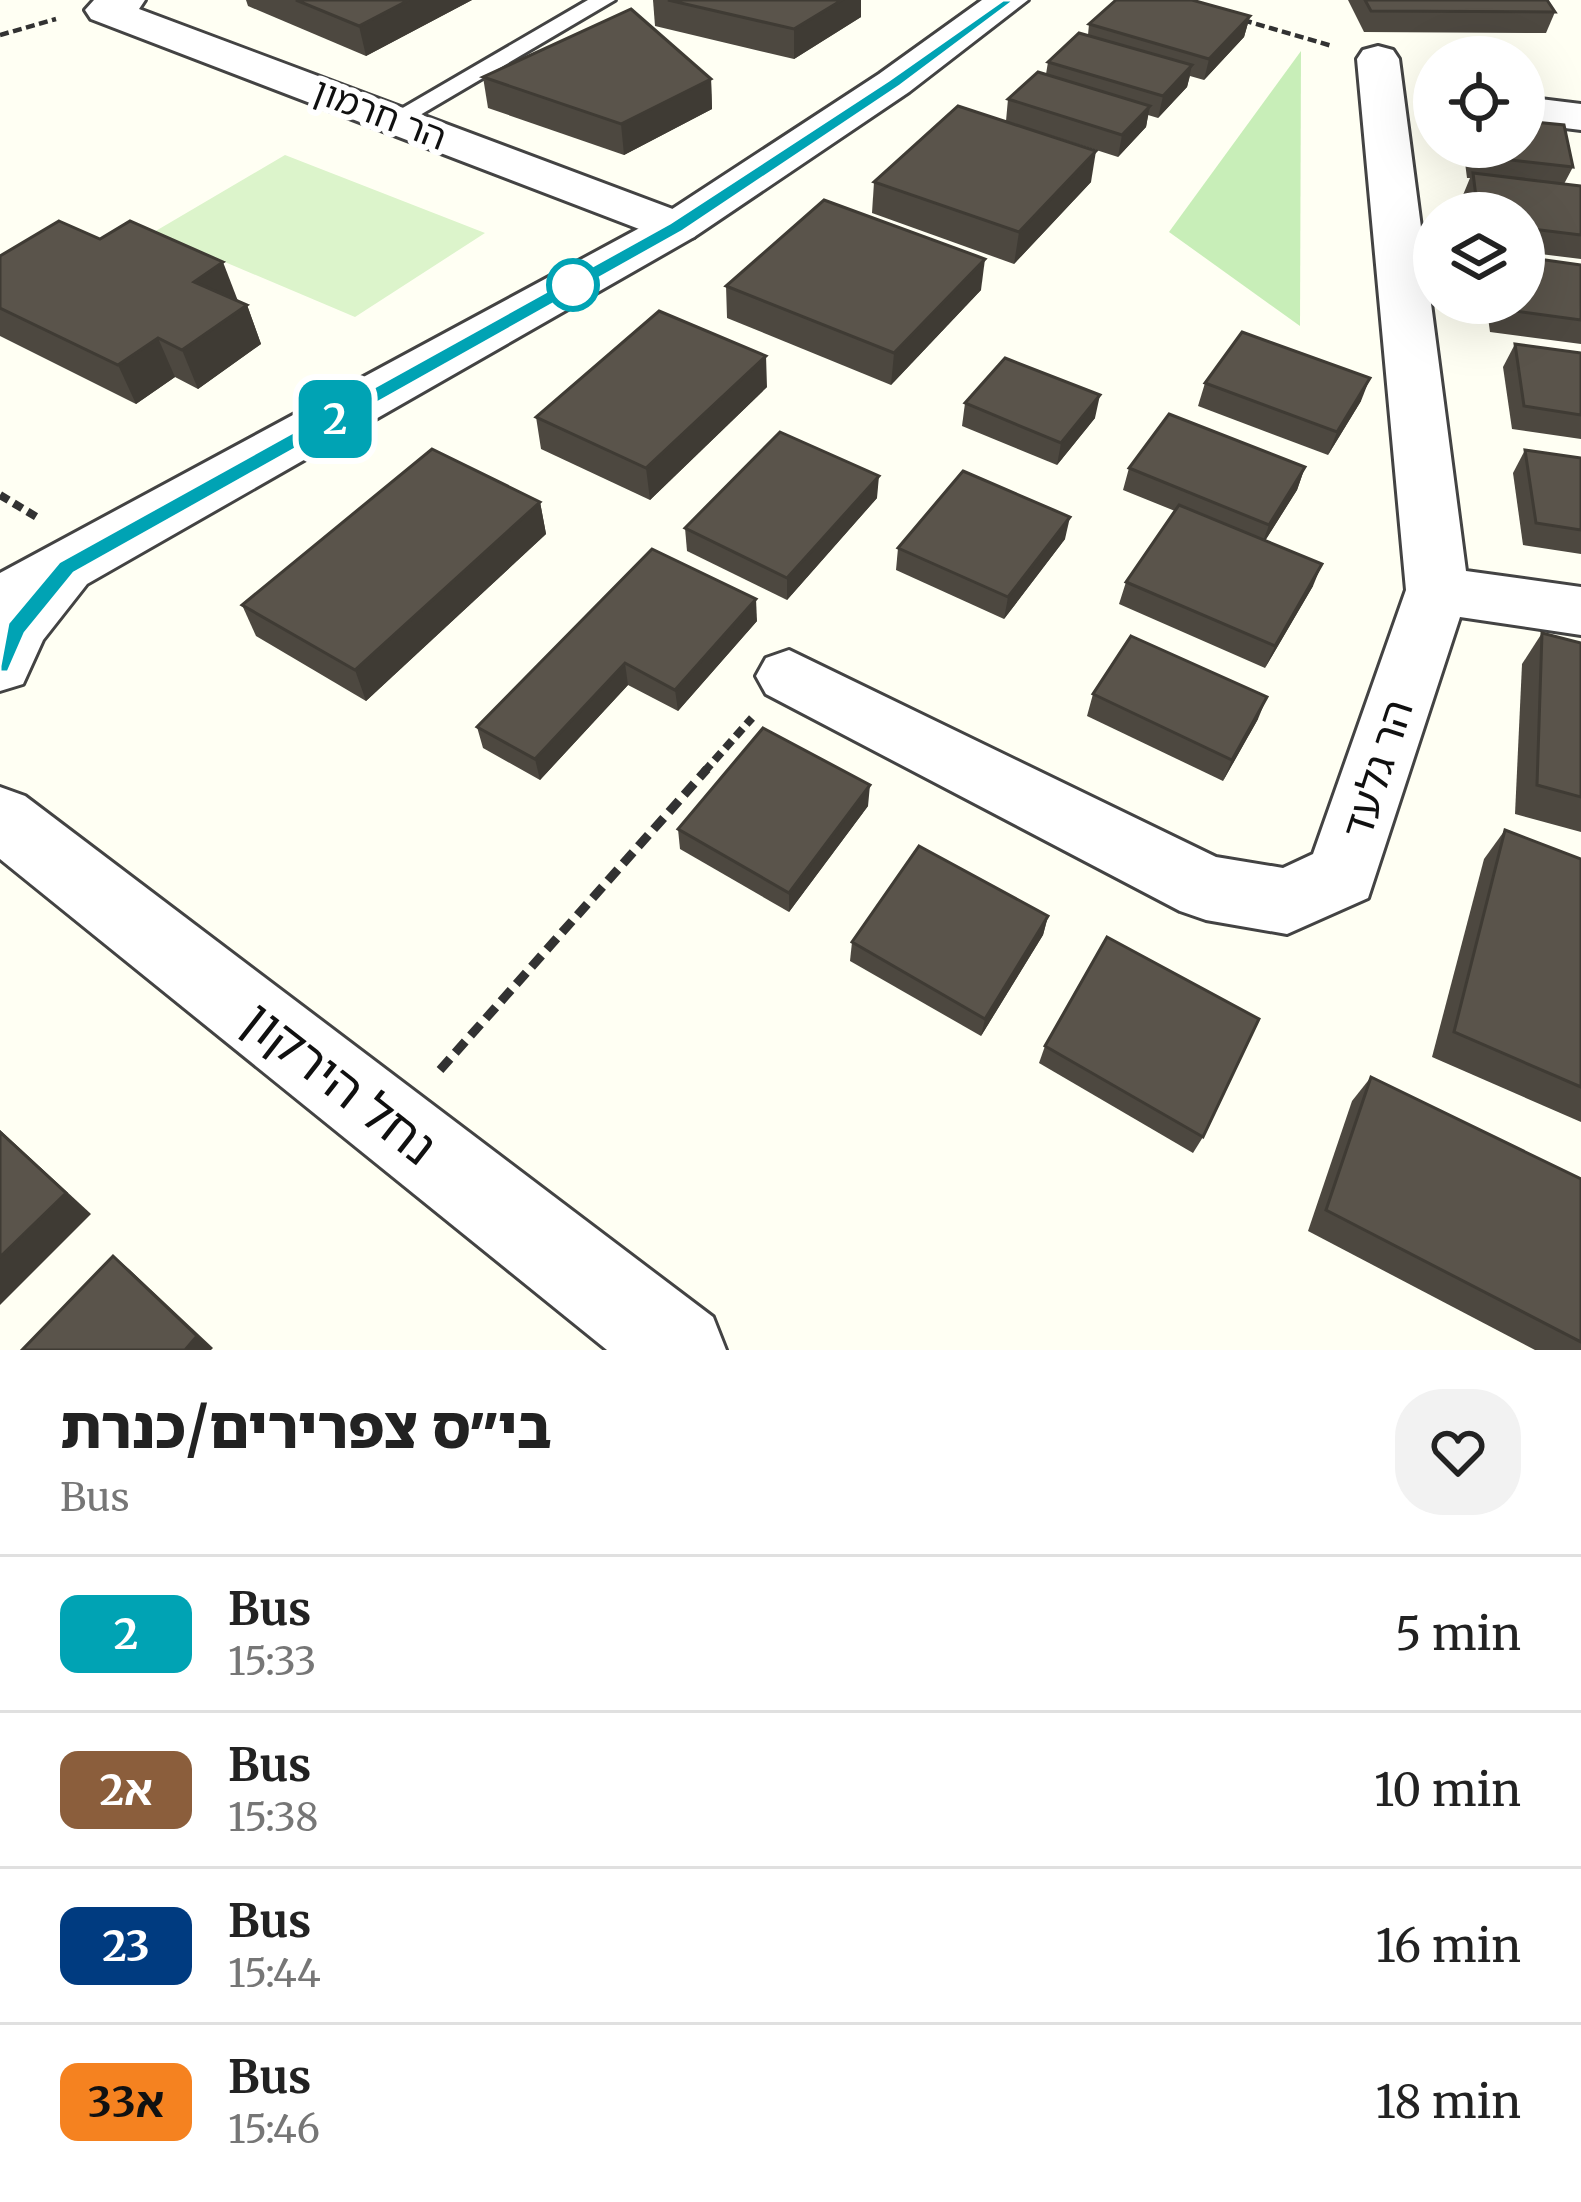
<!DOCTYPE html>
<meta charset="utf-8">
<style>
:root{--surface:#fff;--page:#f2f2f2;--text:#222;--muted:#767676;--line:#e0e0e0}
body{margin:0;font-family:Merriweather,"Noto Sans Hebrew",serif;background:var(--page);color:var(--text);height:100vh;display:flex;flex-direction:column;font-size:45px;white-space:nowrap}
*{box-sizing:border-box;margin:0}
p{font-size:39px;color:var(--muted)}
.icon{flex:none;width:66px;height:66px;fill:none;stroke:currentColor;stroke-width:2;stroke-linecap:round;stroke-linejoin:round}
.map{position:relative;height:1350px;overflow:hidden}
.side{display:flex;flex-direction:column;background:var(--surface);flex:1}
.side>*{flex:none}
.badge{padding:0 24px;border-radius:18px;font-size:42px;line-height:78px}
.fabs{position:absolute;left:1413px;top:36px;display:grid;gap:24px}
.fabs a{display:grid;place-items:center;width:132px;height:132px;border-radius:50%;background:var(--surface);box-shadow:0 12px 48px #0002;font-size:60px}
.map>.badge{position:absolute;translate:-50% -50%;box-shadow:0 0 0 6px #fff}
.round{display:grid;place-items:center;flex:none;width:126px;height:126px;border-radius:48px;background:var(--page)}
.summary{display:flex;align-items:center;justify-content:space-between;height:204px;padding:0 60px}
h1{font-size:57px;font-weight:800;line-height:90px}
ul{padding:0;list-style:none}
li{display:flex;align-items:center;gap:36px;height:156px;padding:0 60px;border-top:3px solid var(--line)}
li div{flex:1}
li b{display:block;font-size:45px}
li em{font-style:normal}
li .badge{min-width:132px;font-weight:700;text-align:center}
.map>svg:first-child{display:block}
.green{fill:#c8eeb8}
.pitch{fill:#dcf4cb}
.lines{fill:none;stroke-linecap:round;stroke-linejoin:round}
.service-casing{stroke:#434343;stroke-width:6}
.minor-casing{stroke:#434343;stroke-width:6}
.tertiary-casing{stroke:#434343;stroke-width:6}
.path-far2{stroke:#323232;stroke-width:4.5;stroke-dasharray:9 4.5;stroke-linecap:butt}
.path-far1{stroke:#323232;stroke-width:8;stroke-dasharray:10 6;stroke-linecap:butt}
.path{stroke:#323232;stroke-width:9;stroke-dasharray:15 8;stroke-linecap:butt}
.service{fill:#fff;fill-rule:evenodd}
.minor{fill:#fff;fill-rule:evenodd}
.tertiary{fill:#fff;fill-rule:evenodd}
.wall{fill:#4d4840}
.shaded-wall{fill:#3f3b34}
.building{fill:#5a544b;stroke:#3f3b34;stroke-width:3}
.line{fill:#00a3b4;stroke:#fff;stroke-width:3}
.stop-dot{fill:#fff;stroke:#00a3b4;stroke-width:6}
.labels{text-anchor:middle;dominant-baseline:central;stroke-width:12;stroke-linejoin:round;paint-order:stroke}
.far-street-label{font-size:36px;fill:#101010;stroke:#fff}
.street-label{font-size:42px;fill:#101010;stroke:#fff}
.near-street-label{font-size:51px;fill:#101010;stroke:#fff}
</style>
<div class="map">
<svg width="1581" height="1350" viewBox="0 0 1581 1350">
<rect width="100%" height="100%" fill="#fffff3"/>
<polygon class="green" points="1301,51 1300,326 1169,232"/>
<polygon class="pitch" points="285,155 485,233 355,317 154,232"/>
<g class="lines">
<defs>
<polygon id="service" points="588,0 615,0 403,125 394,127 382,120"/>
<g id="minor">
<polygon points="94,0 145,0 139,9 694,217 701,227 694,237 677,242 660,237 91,19 85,10"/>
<polygon points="1378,46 1393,50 1399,59 1466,571 1581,587 1581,635 1460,617 1368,898 1287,934 1206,920 1180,911 766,694 756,676 766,658 789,650 1216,857 1283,868 1313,854 1406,590 1357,59 1363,50"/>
<polygon points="1524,97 1581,104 1581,130 1524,123"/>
</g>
<g id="tertiary">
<polygon points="982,0 1028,0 909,92 694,237 87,584 43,640 23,684 0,691 0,573 660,217 879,74"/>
<polygon points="0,787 25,796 713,1317 726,1350 607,1350 0,859"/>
</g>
</defs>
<use href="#service" class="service-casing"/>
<use href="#minor" class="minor-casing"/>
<use href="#tertiary" class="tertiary-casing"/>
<g class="path-far2">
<polyline points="1243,20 1332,46"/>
<polyline points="0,35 56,19"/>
</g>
<g class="path-far1">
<polyline points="0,495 40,519"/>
<polyline points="704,772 752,718"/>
</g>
<polyline class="path" points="440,1070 707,769"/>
<use href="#service" class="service"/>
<use href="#minor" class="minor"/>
<use href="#tertiary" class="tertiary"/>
</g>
<g class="wall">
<polygon points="246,0 472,0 366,56 248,6"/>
<polygon points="653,0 861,0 861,17 794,59 655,26"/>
<polygon points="1348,0 1547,0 1555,12 1546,33 1364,32"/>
<polygon points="1250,16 1244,37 1204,80 1190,76 1187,87 1158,118 1148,115 1146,127 1118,157 1006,121 1008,99 1046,74 1048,62 1088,35 1089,24"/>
<polygon points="483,77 711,79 712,109 624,155 488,108"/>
<polygon points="1463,147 1524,147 1573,167 1564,184 1581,186 1581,259 1524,252 1524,213 1465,213 1463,195 1470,178 1467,178"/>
<polygon points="874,182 1091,182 1014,264 872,213"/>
<polygon points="100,239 247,305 261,344 198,389 175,377 136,404 0,336 0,256"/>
<polygon points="1581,265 1581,344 1490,332 1486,303 1524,303"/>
<polygon points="726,286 981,290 891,385 727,318"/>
<polygon points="1515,344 1581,353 1581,439 1512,429 1503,367"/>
<polygon points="1205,383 1361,401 1328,455 1198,406"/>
<polygon points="767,387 650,500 541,449 536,417"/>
<polygon points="965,403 1095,418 1057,465 962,426"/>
<polygon points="1525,450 1581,458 1581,554 1523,545 1513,473"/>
<polygon points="1305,467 1297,490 1265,541 1313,586 1265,668 1119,604 1126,582 1175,511 1123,490 1129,468"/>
<polygon points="877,498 787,600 687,551 685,528"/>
<polygon points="540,502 546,534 366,701 256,636 242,605"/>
<polygon points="1065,539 1004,619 896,570 898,548"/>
<polygon points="652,549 757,621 678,711 628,685 540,780 483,748 477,727"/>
<polygon points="1542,633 1581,643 1581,832 1515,814 1522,664"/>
<polygon points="1093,694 1258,719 1223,781 1087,716"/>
<polygon points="868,806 789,912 680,849 678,829"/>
<polygon points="1505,830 1581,859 1581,1122 1432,1057 1484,859"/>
<polygon points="1048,916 1043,935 981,1036 850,961 852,942"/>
<polygon points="1045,1046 1203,1137 1193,1153 1039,1063"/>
<polygon points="1371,1077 1581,1179 1581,1350 1535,1350 1308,1231 1352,1101"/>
</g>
<g class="shaded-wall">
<polygon points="409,0 472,0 366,56 359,26"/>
<polygon points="842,0 861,0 861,17 794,59 794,29"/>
<polygon points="1250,16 1244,37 1204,80 1209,59"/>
<polygon points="1192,65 1187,87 1158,118 1163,96"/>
<polygon points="711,79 712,109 624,155 621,124"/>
<polygon points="1150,106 1146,127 1118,157 1122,135"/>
<polygon points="1096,151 1091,182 1014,264 1019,232"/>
<polygon points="985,259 981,290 891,385 894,353"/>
<polygon points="223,262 238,301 194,282"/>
<polygon points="247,305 261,344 198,389 182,350"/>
<polygon points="158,338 175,377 136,404 118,365"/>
<polygon points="766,356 767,387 650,500 646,468"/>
<polygon points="1370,378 1361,401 1328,455 1337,432"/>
<polygon points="1100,395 1095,418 1057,465 1061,443"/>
<polygon points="1305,467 1297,490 1261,547 1269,525"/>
<polygon points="879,476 877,498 787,600 787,578"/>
<polygon points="540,502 546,534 366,701 355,670"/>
<polygon points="1070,517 1065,539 1004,619 1008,597"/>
<polygon points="1322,564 1313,586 1265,668 1275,646"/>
<polygon points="756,599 757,621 678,711 675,690"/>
<polygon points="625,663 628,685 540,780 535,759"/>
<polygon points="1267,697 1258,719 1223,781 1232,760"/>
<polygon points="870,785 868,806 789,912 789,893"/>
<polygon points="1048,916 1043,935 981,1036 985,1019"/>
<polygon points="0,1130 91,1214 0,1305"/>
<polygon points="113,1256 130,1270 213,1348 211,1350 185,1350"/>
</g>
<g class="building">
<polygon points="296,0 409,0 359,26"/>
<polygon points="668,0 842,0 794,29"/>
<polygon points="1116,0 1192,0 1250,16 1209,59 1089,24"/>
<polygon points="1365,0 1547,0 1555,12 1371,11"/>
<polygon points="631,9 711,79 621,124 483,77"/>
<polygon points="1079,33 1192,65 1163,96 1048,62"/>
<polygon points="1038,72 1150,106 1122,135 1008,99"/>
<polygon points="958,106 1096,151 1019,232 874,182"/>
<polygon points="1524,121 1564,125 1573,167 1476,156 1475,147 1524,147"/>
<polygon points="1473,173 1581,186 1581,235 1524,228 1524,213 1478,213"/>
<polygon points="824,200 985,259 894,353 726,286"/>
<polygon points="59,221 100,239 130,221 223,262 194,282 247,305 182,350 158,338 118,365 0,308 0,256"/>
<polygon points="1524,257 1581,265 1581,320 1500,309 1499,303 1524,303"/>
<polygon points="659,311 766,356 646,468 536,417"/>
<polygon points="1242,332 1370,378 1337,432 1205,383"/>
<polygon points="1515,344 1581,353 1581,415 1524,406"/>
<polygon points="1005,358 1100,395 1061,443 965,403"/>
<polygon points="1169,414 1305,467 1269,525 1129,468"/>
<polygon points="780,432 879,476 787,578 685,528"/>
<polygon points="432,449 540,502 355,670 242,605"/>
<polygon points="1525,450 1581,458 1581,530 1536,523"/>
<polygon points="963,471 1070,517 1008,597 898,548"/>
<polygon points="1179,505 1322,564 1275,646 1126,582"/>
<polygon points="652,549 756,599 675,690 625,663 535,759 477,727"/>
<polygon points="1542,633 1581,643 1581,797 1537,785"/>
<polygon points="1131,636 1267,697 1232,760 1093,694"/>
<polygon points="763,728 870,785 789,893 678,829"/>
<polygon points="1505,830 1581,859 1581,1087 1454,1032"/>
<polygon points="919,846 1048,916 985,1019 852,942"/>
<polygon points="1107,937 1259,1019 1203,1137 1045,1046"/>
<polygon points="1371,1077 1581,1179 1581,1342 1326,1210"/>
<polygon points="0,1132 66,1193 0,1257"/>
<polygon points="113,1256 197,1336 185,1350 22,1350"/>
</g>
<polygon class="line" points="1003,0 1015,0 900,86 683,231 74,573 25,633 8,672 0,672 0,666 8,623 59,562 670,223 889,80"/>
<circle class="stop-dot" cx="573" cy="285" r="24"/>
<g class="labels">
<g class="far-street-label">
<text transform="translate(380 114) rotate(21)">הר חרמון</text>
</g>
<g class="street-label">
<text transform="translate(1377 769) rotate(-72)">הר גלעד</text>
</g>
<g class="near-street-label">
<text transform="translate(340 1083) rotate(38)">נחל הירקון</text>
</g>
</g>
</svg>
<div class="fabs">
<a><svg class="icon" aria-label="locate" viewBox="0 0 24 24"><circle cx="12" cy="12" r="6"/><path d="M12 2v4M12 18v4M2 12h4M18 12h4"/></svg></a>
<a><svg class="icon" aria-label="layers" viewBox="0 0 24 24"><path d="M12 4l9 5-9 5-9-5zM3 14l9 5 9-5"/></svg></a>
</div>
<b class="badge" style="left:335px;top:419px;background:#00a3b4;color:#fff">2</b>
</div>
<section class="side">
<div class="summary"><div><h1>בי״ס צפרירים/כנרת</h1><p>Bus</p></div><a class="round"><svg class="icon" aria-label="heart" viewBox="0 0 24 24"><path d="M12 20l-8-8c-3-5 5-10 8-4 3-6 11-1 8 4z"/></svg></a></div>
<ul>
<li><span class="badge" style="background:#00a3b4;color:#fff">2</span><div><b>Bus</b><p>15:33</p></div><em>5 min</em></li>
<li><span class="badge" style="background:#8b5e3c;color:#fff">2א</span><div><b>Bus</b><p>15:38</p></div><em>10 min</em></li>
<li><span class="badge" style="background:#003b80;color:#fff">23</span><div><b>Bus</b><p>15:44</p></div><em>16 min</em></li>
<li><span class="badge" style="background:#f58220;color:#111">33א</span><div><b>Bus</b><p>15:46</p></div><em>18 min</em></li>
</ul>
</section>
